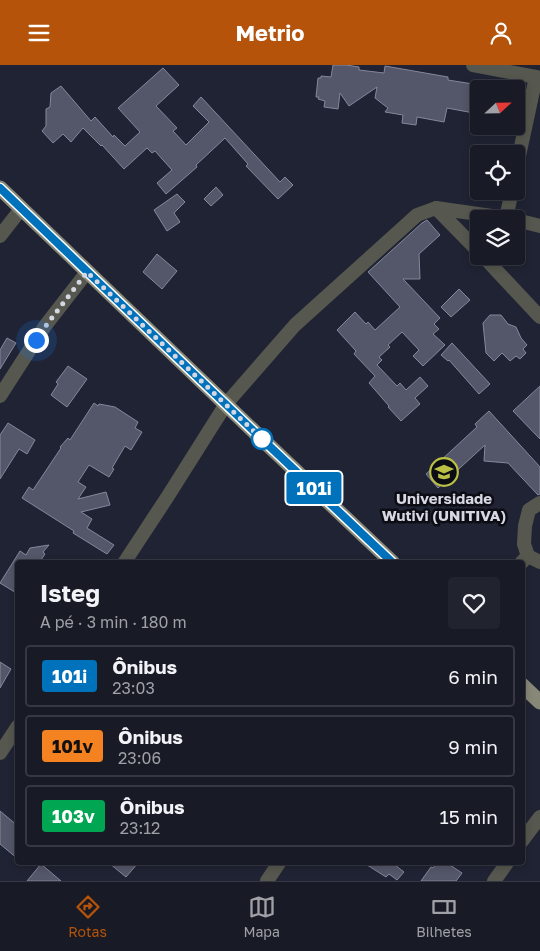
<!DOCTYPE html>
<html lang="pt">
<meta charset="utf-8">
<style>
:root{--surface:#181a26;--page:#21232e;--text:#f1f3f6;--muted:#9fa1a7;--line:#363843;--accent:#b45309}
body{margin:0;font-family:"Golos Text",sans-serif;background:var(--page);color:var(--text);height:100vh;display:flex;flex-direction:column;font-size:19px;white-space:nowrap}
*{box-sizing:border-box;margin:0}
p{font-size:16px;color:var(--muted)}
.icon{flex:none;width:28px;height:28px;fill:none;stroke:currentColor;stroke-width:2;stroke-linecap:round;stroke-linejoin:round}
.map{position:relative;flex:1;overflow:hidden}
.panel{position:absolute;left:15px;top:495px;width:510px;height:305px;display:flex;flex-direction:column;background:var(--surface);border-radius:5px;box-shadow:0 2px 8px #0003,0 0 0 1px var(--line)}
.panel>*{flex:none}
.badge{padding:0 10px;border-radius:4px;font-size:18px;line-height:32px}
.needle{width:32px;rotate:68deg}
.fabs{position:absolute;left:470px;top:15px;display:grid;gap:10px}
.fabs a{display:grid;place-items:center;width:55px;height:55px;border-radius:5px;background:var(--surface);box-shadow:0 2px 8px #0003,0 0 0 1px var(--line);font-size:25px}
.you{position:absolute;width:25px;height:25px;margin:-12px;border:4px solid #fff;border-radius:50%;background:#1a73e8;box-shadow:0 0 0 8px #1a73e833}
.map>.badge{position:absolute;translate:-50% -50%;box-shadow:0 0 0 2px #fff}
.round{display:grid;place-items:center;flex:none;width:52px;height:52px;border-radius:5px;background:var(--page)}
.headline{display:flex;align-items:center;justify-content:space-between;height:85px;padding:0 25px}
h1{font-size:24px;font-weight:700;line-height:38px}
ul{padding:0;list-style:none}
li{display:flex;align-items:center;gap:15px;height:62px;margin:0 10px 8px;padding:0 15px;border:2px solid var(--line);border-radius:5px}
li div{flex:1}
li b{display:block;font-size:19px}
li em{font-style:normal}
li .badge{min-width:55px;font-weight:700;text-align:center}
header{display:flex;justify-content:space-between;align-items:center;height:65px;padding:0 25px;background:var(--accent);color:#fff;font-size:22px;font-weight:700}
.menu{display:flex;justify-content:space-around;align-items:center;height:70px;border-top:1px solid var(--line);background:var(--surface);font-size:14px;color:var(--muted)}
.menu a{display:grid;justify-items:center;gap:2px}
.menu .current{color:var(--accent)}
.map>svg:first-child{display:block}
.building{fill:#545769;stroke:#85889c}
.lines{fill:none;stroke-linecap:round;stroke-linejoin:round}
.street{stroke:#56574e;stroke-width:14}
.primary{stroke:#878877;stroke-width:15}
.line-casing{stroke:#fff;stroke-width:11}
.line{stroke:#0072bc;stroke-width:8}
.walk{stroke:#d5d7e2;stroke-width:5;stroke-dasharray:0 9}
.stop-dot{fill:#fff;stroke:#0072bc;stroke-width:2.5}
.labels{text-anchor:middle;dominant-baseline:central;stroke-width:5;stroke-linejoin:round;paint-order:stroke}
.poi-label{font-size:15px;font-weight:bold;fill:#d5d7e2;stroke:#0c0d14}
</style>
<header><svg class="icon" aria-label="menu" viewBox="0 0 24 24"><path d="M4 6h16M4 12h16M4 18h16"/></svg>Metrio<svg class="icon" aria-label="person" viewBox="0 0 24 24"><circle cx="12" cy="8" r="4"/><path d="M4 21q1-7 8-7t8 7"/></svg></header>
<div class="map">
<svg width="540" height="816" viewBox="0 0 540 816">
<rect width="100%" height="100%" fill="#202333"/>
<g class="building">
<polygon points="333,0 346,0 359,2 359,5 384,8 385,1 448,12 448,15 479,20 479,49 447,43 444,57 417,52 416,60 402,58 403,50 385,47 388,43 375,33 377,22 349,41 340,28 338,44 324,42 325,36 318,34 319,32 316,32 318,13 321,13 321,11 331,12"/>
<polygon points="163,3 179,20 156,41 177,63 173,66 186,80 209,57 193,41 201,32 280,117 285,112 293,120 278,134 246,101 248,99 225,73 196,100 197,102 166,129 157,118 172,105 155,86 152,88 147,83 124,104 102,80 101,81 83,63 71,77 63,69 53,78 42,66 46,61 46,44 50,42 51,28 61,21 91,56 95,52 113,72 114,70 125,81 140,67 118,43"/>
<polygon points="216,122 223,130 211,141 204,134"/>
<polygon points="177,129 185,137 174,148 180,157 167,166 154,145"/>
<polygon points="427,155 440,170 419,189 420,214 403,214 440,253 434,259 439,264 433,269 445,280 423,301 413,291 419,285 402,267 388,280 390,282 379,292 382,295 377,300 397,321 400,318 406,325 420,312 428,321 415,333 420,339 401,356 388,342 389,341 369,318 375,311 354,289 356,286 337,265 355,247 366,259 368,257 375,265 400,242 368,207 422,158"/>
<polygon points="157,189 177,206 162,224 143,207"/>
<polygon points="459,224 470,235 451,252 441,242"/>
<polygon points="490,250 501,250 508,259 516,262 521,273 527,280 523,284 526,288 520,294 516,291 510,296 502,288 494,296 486,288 483,258"/>
<polygon points="7,273 16,278 0,304 0,285"/>
<polygon points="452,278 490,319 479,329 449,295 448,296 441,290"/>
<polygon points="68,301 87,314 67,342 51,330 58,319 56,317"/>
<polygon points="540,321 540,374 513,346"/>
<polygon points="94,338 98,341 99,339 115,342 138,357 135,363 142,367 131,385 125,381 112,403 114,404 109,412 89,400 78,417 86,422 78,434 106,427 110,440 81,447 92,454 87,463 114,480 107,489 73,468 74,466 22,433 29,422 33,425 61,383 60,382 68,373 70,375"/>
<polygon points="489,346 540,402 540,429 538,430 508,398 484,396 485,380 438,423 426,409 477,362 475,359"/>
<polygon points="8,358 35,375 27,389 19,384 0,414 0,370"/>
<polygon points="49,480 43,487 45,489 39,498 18,498 18,529 0,518 20,486 26,490 30,483"/>
<polygon points="0,597 11,604 0,623"/>
<polygon points="0,746 18,761 18,794 0,779"/>
<polygon points="109,798 138,798 126,812"/>
<polygon points="364,798 396,798 395,800 404,807 397,815 389,809 386,812"/>
<polygon points="437,798 447,798 462,808 456,816 421,816 431,802 433,803"/>
<polygon points="41,799 61,816 27,816"/>
</g>
<g class="lines">
<g class="street">
<polyline points="473,0 536,12"/>
<polyline points="516,105 536,12 540,13"/>
<polyline points="436,143 479,187"/>
<polyline points="516,155 540,161"/>
<polyline points="0,171 21,144"/>
<polyline points="483,191 540,252"/>
<polyline points="0,331 45,261 87,207"/>
<polyline points="528,491 540,497"/>
<polyline points="124,498 168,431 226,339 295,260 417,150 436,143 506,153 512,126"/>
<polyline points="521,498 528,491 524,479 525,461 529,445 540,438"/>
<polyline points="0,688 18,661"/>
<polyline points="522,776 540,752"/>
<polyline points="267,816 279,798"/>
<polyline points="494,816 507,798"/>
</g>
<g class="primary">
<polyline points="0,123 264,376 393,498"/>
<polyline points="522,620 540,637"/>
</g>
</g>
<g class="lines">
<defs>
<polyline id="line" points="0,123 264,376 393,498"/>
</defs>
<use href="#line" class="line-casing"/>
<use href="#line" class="line"/>
<polyline class="walk" points="36,275 45,262 87,207 264,376 262,374"/>
</g>
<defs>
<symbol id="university-ring" viewBox="-11 -11 22 22"><circle r="9.5" fill="#0c0d14" stroke="#bbc045" stroke-width="1.5"/><path d="M0-5L7-2L0 1L-7-2ZM-4 1L0 2.5L4 1V4Q0 6-4 4Z" fill="#bbc045"/></symbol>
</defs>
<g fill-rule="evenodd">
<use href="#university-ring" x="428" y="391" width="32" height="32"/>
</g>
<circle class="stop-dot" cx="262" cy="374" r="10"/>
<g class="labels">
<g class="poi-label">
<text x="444" y="433">Universidade<tspan x="444" dy="17">Wutivi (UNITIVA)</tspan></text>
</g>
</g>
</svg>
<div class="fabs">
<a><svg class="needle" viewBox="-14 -14 28 28"><path d="M0-13l5 13h-10z" fill="#e53935"/><path d="M0 13l5-13h-10z" fill="#9fa1a7"/></svg></a>
<a><svg class="icon" aria-label="locate" viewBox="0 0 24 24"><circle cx="12" cy="12" r="6"/><path d="M12 2v4M12 18v4M2 12h4M18 12h4"/></svg></a>
<a><svg class="icon" aria-label="layers" viewBox="0 0 24 24"><path d="M12 4l9 5-9 5-9-5zM3 14l9 5 9-5"/></svg></a>
</div>
<div class="you" style="left:36px;top:275px"></div>
<b class="badge" style="left:314px;top:423px;background:#0072bc;color:#fff">101i</b>
<section class="panel">
<div class="headline"><div><h1>Isteg</h1><p>A pé · 3 min · 180 m</p></div><a class="round"><svg class="icon" aria-label="heart" viewBox="0 0 24 24"><path d="M12 20l-8-8c-3-5 5-10 8-4 3-6 11-1 8 4z"/></svg></a></div>
<ul>
<li><span class="badge" style="background:#0072bc;color:#fff">101i</span><div><b>Ônibus</b><p>23:03</p></div><em>6 min</em></li>
<li><span class="badge" style="background:#f58220;color:#111">101v</span><div><b>Ônibus</b><p>23:06</p></div><em>9 min</em></li>
<li><span class="badge" style="background:#00a651;color:#fff">103v</span><div><b>Ônibus</b><p>23:12</p></div><em>15 min</em></li>
</ul>
</section>
</div>
<nav class="menu">
<a class="current"><svg class="icon" aria-label="directions" viewBox="0 0 24 24"><path d="M12 3l9 9-9 9-9-9zM9 14v-3h6M13 9l2 2-2 2"/></svg>Rotas</a>
<a><svg class="icon" aria-label="map" viewBox="0 0 24 24"><path d="M3 6l6-2 6 2 6-2v14l-6 2-6-2-6 2zM9 4v14M15 6v14"/></svg>Mapa</a>
<a><svg class="icon" aria-label="tickets" viewBox="0 0 24 24"><path d="M3 7h18v10H3zM15 7v10"/></svg>Bilhetes</a>
</nav>
